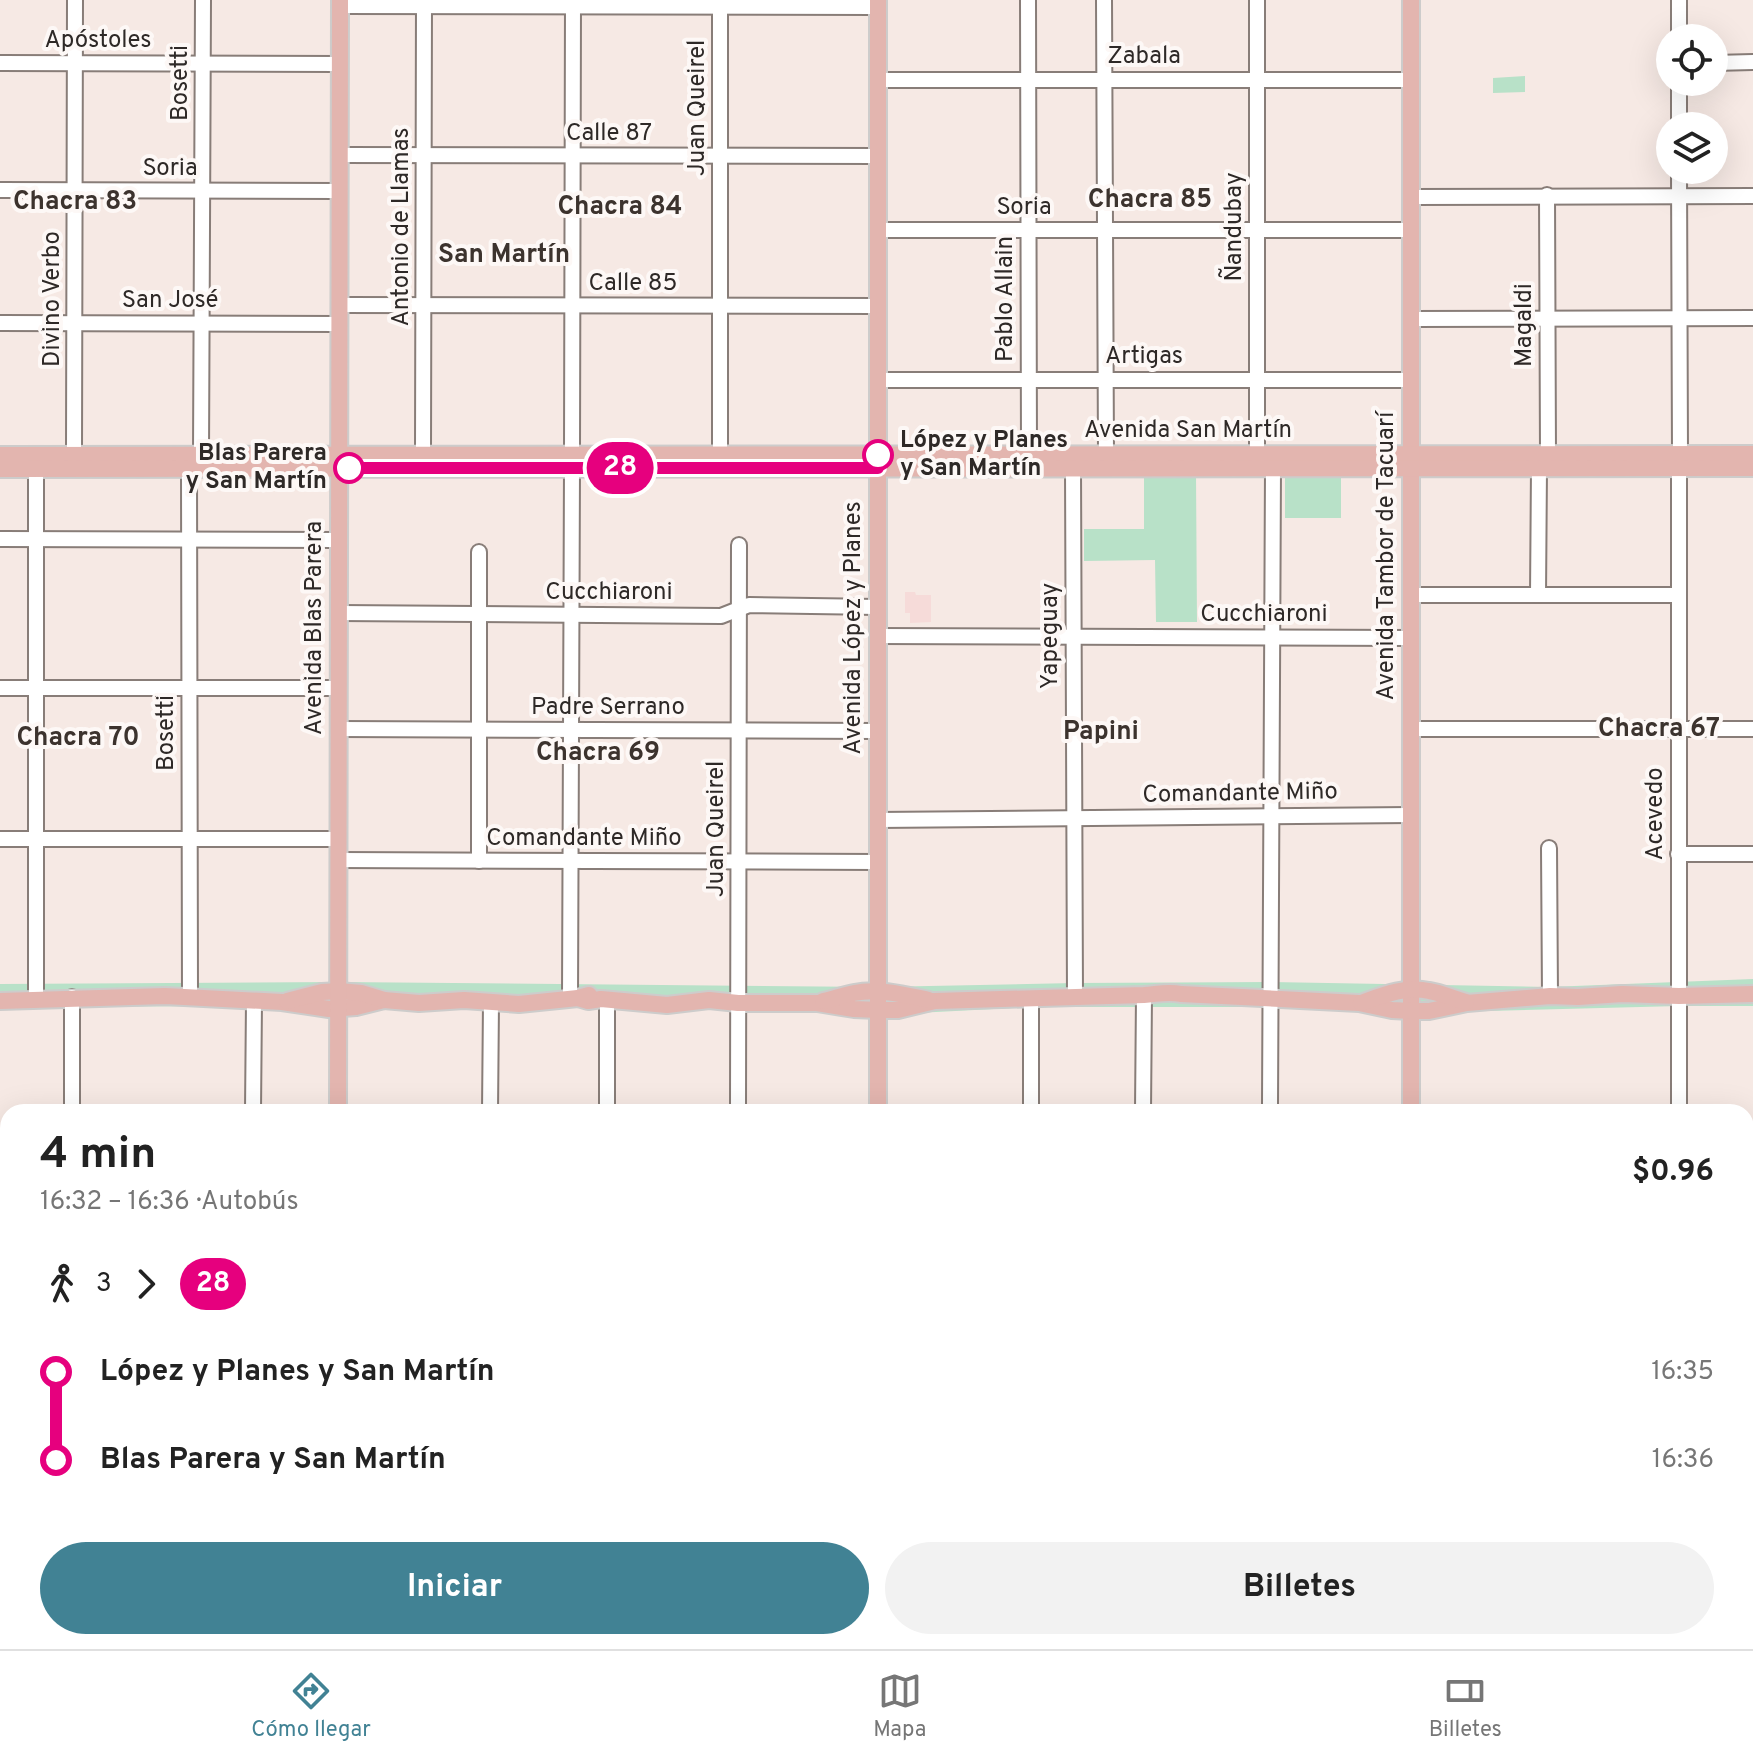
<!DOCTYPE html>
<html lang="es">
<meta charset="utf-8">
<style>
:root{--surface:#fff;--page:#f2f2f2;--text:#222;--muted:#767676;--line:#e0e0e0;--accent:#418294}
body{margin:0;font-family:Overpass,sans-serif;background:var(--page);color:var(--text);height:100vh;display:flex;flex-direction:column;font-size:30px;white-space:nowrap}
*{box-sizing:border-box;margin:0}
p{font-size:26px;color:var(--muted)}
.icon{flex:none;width:44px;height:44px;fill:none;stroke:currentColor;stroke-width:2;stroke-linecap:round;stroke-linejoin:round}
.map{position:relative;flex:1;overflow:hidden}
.panel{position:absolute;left:0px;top:1104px;width:1754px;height:546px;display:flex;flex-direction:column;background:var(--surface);border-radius:24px 24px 0 0;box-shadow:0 8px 32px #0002}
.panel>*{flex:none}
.badge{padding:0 16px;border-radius:26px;font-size:28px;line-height:52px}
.controls{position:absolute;left:1656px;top:24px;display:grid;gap:16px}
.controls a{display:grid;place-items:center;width:72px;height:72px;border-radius:50%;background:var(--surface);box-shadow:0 8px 32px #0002;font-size:40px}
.map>.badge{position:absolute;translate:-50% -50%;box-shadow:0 0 0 4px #fff}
.legs{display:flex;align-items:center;gap:12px;height:88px;padding:0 40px;font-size:26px}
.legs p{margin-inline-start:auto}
.head{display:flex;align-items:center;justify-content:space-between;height:136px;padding:0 40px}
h1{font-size:44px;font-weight:700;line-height:60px}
.button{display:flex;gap:16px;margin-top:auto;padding:16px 40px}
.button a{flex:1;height:92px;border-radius:48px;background:var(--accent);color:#fff;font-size:32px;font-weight:700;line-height:92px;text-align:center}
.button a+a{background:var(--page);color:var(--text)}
ul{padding:0 40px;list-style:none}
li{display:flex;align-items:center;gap:28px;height:88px;font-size:30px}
li i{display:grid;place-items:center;width:12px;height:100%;margin:0 10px;background:currentColor}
li i::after{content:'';width:20px;height:20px;margin:-10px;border:6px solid;border-radius:50%;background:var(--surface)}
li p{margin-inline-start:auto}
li:first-child i{background:linear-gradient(#0000 50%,currentColor 0)}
li:last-child i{background:linear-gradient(currentColor 50%,#0000 0)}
.dock{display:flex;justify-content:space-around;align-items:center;height:112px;border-top:2px solid var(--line);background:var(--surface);font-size:22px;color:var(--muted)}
.dock a{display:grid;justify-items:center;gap:4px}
.dock .active{color:var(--accent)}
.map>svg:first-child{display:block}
.commercial{fill:#f6dbd9}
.green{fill:#b8e1c8}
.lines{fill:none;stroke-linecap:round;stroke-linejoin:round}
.minor-casing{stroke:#887d78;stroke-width:18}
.major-casing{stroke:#cdcccb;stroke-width:20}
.minor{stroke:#fff;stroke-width:14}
.major{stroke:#e3b5af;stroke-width:16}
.line-1-casing{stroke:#fff;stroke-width:18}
.line-1{stroke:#e6007e;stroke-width:12}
.stop-1-dot{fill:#fff;stroke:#e6007e;stroke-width:4}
.labels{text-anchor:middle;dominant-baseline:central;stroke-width:8;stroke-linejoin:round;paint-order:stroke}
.street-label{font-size:24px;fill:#2e2927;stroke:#fdf8f6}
.stop-label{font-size:24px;font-weight:bold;fill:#2e2927;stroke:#fdf8f6;text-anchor:start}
.neighbourhood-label{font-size:26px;font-weight:bold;fill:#3c332e;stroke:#fdf8f6}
</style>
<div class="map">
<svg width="1753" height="1649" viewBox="0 0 1753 1649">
<rect width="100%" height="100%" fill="#f6e9e4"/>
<polygon class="commercial" points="905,592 915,592 916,595 931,595 931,622 910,623 910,613 905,613"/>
<g class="green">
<polygon points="1525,76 1525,92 1493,93 1493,78"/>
<polygon points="1144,474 1196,474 1197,622 1156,622 1155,560 1084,561 1084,529 1144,529"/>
<polygon points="1341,477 1341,518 1285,518 1285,477"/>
<polygon points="1753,979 1753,1006 1679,1006 1412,1013 1271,1007 1032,1007 878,1015 739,1007 310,1007 255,1006 0,1007 0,984 339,982 878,987 1075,983 1271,982 1549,987"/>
</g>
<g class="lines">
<defs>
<g id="minor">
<polyline points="1028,0 1029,455"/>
<polyline points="1104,0 1106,454"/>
<polyline points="1257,0 1257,454"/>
<polyline points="340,6 878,7"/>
<polyline points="1679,38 1679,0"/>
<polyline points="0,63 339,64"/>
<polyline points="1714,63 1753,62"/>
<polyline points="878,80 1410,80"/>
<polyline points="1679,82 1679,126"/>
<polyline points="339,155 878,156"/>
<polyline points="1679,170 1680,455"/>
<polyline points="0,190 339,191"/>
<polyline points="1547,195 1548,454"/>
<polyline points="1410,197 1753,196"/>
<polyline points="878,230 1410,230"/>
<polyline points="339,305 878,306"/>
<polyline points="1411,319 1753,318"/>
<polyline points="0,323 339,324"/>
<polyline points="878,380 1410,380"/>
<polyline points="74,455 75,0"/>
<polyline points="201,455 203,0"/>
<polyline points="423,455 424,0"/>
<polyline points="572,455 573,0"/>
<polyline points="720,455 720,0"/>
<polyline points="1073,468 1075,996"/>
<polyline points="1679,468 1679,1112"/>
<polyline points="36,469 36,1000"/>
<polyline points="189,469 190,997"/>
<polyline points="0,539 339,540"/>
<polyline points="1411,595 1678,595"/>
<polyline points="1538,595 1539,468"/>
<polyline points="339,613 721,616 749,605 878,607"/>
<polyline points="878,636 1411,638"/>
<polyline points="0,688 339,688"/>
<polyline points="339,729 878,731"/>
<polyline points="1411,729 1753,729"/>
<polyline points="878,820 1411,815"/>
<polyline points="0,839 339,839"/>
<polyline points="1549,848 1550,996"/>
<polyline points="1678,854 1753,854"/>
<polyline points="339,860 878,862"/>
<polyline points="479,861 479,552"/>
<polyline points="72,997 72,1112"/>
<polyline points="570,998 572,468"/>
<polyline points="607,1000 607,1112"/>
<polyline points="253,1112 254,1001"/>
<polyline points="490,1112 491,1002"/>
<polyline points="738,1112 739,545"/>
<polyline points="1031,1112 1031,998"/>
<polyline points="1143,1112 1144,995"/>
<polyline points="1269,1112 1270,1107 1273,468"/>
<polyline points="1746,1172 1753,1172"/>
<polyline points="0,1263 8,1263"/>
<polyline points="1746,1359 1753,1359"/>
<polyline points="68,1642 68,1649"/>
<polyline points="1536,1642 1536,1649"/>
<polyline points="1679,1642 1679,1649"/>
<polyline points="203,1649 203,1642"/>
<polyline points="720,1649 720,1642"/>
</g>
<g id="major">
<polyline points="1411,0 1411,1112"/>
<polyline points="0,455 1753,454"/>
<polyline points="0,469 1753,468"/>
<path d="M578,998L588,1001L601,999L667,1005L709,1000L738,1003H817L854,1009L878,1010H898L935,1001L1144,995C1158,994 1168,991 1181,994L1359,1003L1392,1010L1411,1011H1429L1467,1003L1550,996L1578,997L1622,994L1679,996L1753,994"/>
<polyline points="0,1001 165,996 282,1002 329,1009 356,1007 384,1000"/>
<polyline points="287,1001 322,992 339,991 361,993 384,1000 419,1003 464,1000 519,1004 578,998 589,995"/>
<path d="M823,1001C833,999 843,995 854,993C879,988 905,995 929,1000"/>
<path d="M1361,1003C1383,995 1405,986 1429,991C1442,993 1454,999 1466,1002"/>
<polyline points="338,1112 340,0"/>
<polyline points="878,1112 878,0"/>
<polyline points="0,1530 8,1530"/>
<polyline points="1746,1533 1753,1533"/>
<polyline points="877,1642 877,1649"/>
<polyline points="338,1649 338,1642"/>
<polyline points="1411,1649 1411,1642"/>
</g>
</defs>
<use href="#minor" class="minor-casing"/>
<use href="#major" class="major-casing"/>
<use href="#minor" class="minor"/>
<use href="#major" class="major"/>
</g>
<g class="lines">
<defs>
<polyline id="line-1" points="349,468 878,468 878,455"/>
</defs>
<use href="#line-1" class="line-1-casing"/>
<use href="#line-1" class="line-1"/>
</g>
<g class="stop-1-dot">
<circle cx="878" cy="455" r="14"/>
<circle cx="349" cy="468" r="14"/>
</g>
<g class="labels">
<g class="street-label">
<text x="98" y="41">Apóstoles</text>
<text x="1144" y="57">Zabala</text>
<text transform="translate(181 83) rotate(-90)">Bosetti</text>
<text transform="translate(698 108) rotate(-90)">Juan Queirel</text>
<text x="609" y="134">Calle 87</text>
<text x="170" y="169">Soria</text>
<text x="1024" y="208">Soria</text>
<text transform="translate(402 227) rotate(-90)">Antonio de Llamas</text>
<text transform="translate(1235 227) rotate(-90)">Ñandubay</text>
<text x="633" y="284">Calle 85</text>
<text transform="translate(53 299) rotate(-90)">Divino Verbo</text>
<text transform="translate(1006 299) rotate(-90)">Pablo Allain</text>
<text x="170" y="301">San José</text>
<text transform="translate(1525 325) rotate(-90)">Magaldi</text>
<text x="1144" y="357">Artigas</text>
<text x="1188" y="431">Avenida San Martín</text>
<text transform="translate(1387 556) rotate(-90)">Avenida Tambor de Tacuarí</text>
<text x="609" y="593">Cucchiaroni</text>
<text x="1264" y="615">Cucchiaroni</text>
<text transform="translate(315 628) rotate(-90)">Avenida Blas Parera</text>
<text transform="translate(854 628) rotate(-90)">Avenida López y Planes</text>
<text transform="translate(1051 636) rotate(-90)">Yapeguay</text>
<text x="608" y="708">Padre Serrano</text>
<text transform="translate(167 733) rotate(-90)">Bosetti</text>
<text transform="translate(1240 794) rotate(-1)">Comandante Miño</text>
<text transform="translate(1656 814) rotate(-90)">Acevedo</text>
<text transform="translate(717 829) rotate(-90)">Juan Queirel</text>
<text x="584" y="839">Comandante Miño</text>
</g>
<g class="stop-label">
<text x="900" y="441">López y Planes<tspan x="900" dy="28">y San Martín</tspan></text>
<text x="327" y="454" text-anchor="end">Blas Parera<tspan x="327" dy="28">y San Martín</tspan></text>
</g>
<g class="neighbourhood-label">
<text x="1150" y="200">Chacra 85</text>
<text x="75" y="202">Chacra 83</text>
<text x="620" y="207">Chacra 84</text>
<text x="504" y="255">San Martín</text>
<text x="1659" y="729">Chacra 67</text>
<text x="1101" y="732">Papini</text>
<text x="78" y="738">Chacra 70</text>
<text x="598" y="753">Chacra 69</text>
</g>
</g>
</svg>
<div class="controls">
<a><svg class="icon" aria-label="locate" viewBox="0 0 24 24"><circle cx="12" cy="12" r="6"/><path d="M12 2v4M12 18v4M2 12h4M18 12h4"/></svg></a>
<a><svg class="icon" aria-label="layers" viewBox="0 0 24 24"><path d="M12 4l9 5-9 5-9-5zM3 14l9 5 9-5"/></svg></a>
</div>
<b class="badge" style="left:620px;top:468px;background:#e6007e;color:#fff">28</b>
<section class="panel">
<div class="head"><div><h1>4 min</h1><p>16:32 – 16:36 · Autobús</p></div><b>$0.96</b></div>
<div class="legs"><svg class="icon" aria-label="walk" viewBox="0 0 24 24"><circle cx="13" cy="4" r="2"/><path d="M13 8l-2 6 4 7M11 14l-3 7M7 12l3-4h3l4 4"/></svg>3<svg class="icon" aria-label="forward" viewBox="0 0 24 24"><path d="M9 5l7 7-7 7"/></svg><b class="badge" style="background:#e6007e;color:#fff">28</b></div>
<ul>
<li><i style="color:#e6007e"></i><b>López y Planes y San Martín</b><p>16:35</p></li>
<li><i style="color:#e6007e"></i><b>Blas Parera y San Martín</b><p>16:36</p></li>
</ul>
<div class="button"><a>Iniciar</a><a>Billetes</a></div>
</section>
</div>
<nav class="dock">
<a class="active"><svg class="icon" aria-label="directions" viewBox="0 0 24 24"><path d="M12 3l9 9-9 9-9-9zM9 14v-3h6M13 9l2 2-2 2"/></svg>Cómo llegar</a>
<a><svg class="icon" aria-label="map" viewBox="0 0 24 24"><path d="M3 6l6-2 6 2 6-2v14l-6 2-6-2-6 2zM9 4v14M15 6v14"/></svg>Mapa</a>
<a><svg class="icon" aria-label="tickets" viewBox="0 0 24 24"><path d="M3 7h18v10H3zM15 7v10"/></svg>Billetes</a>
</nav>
